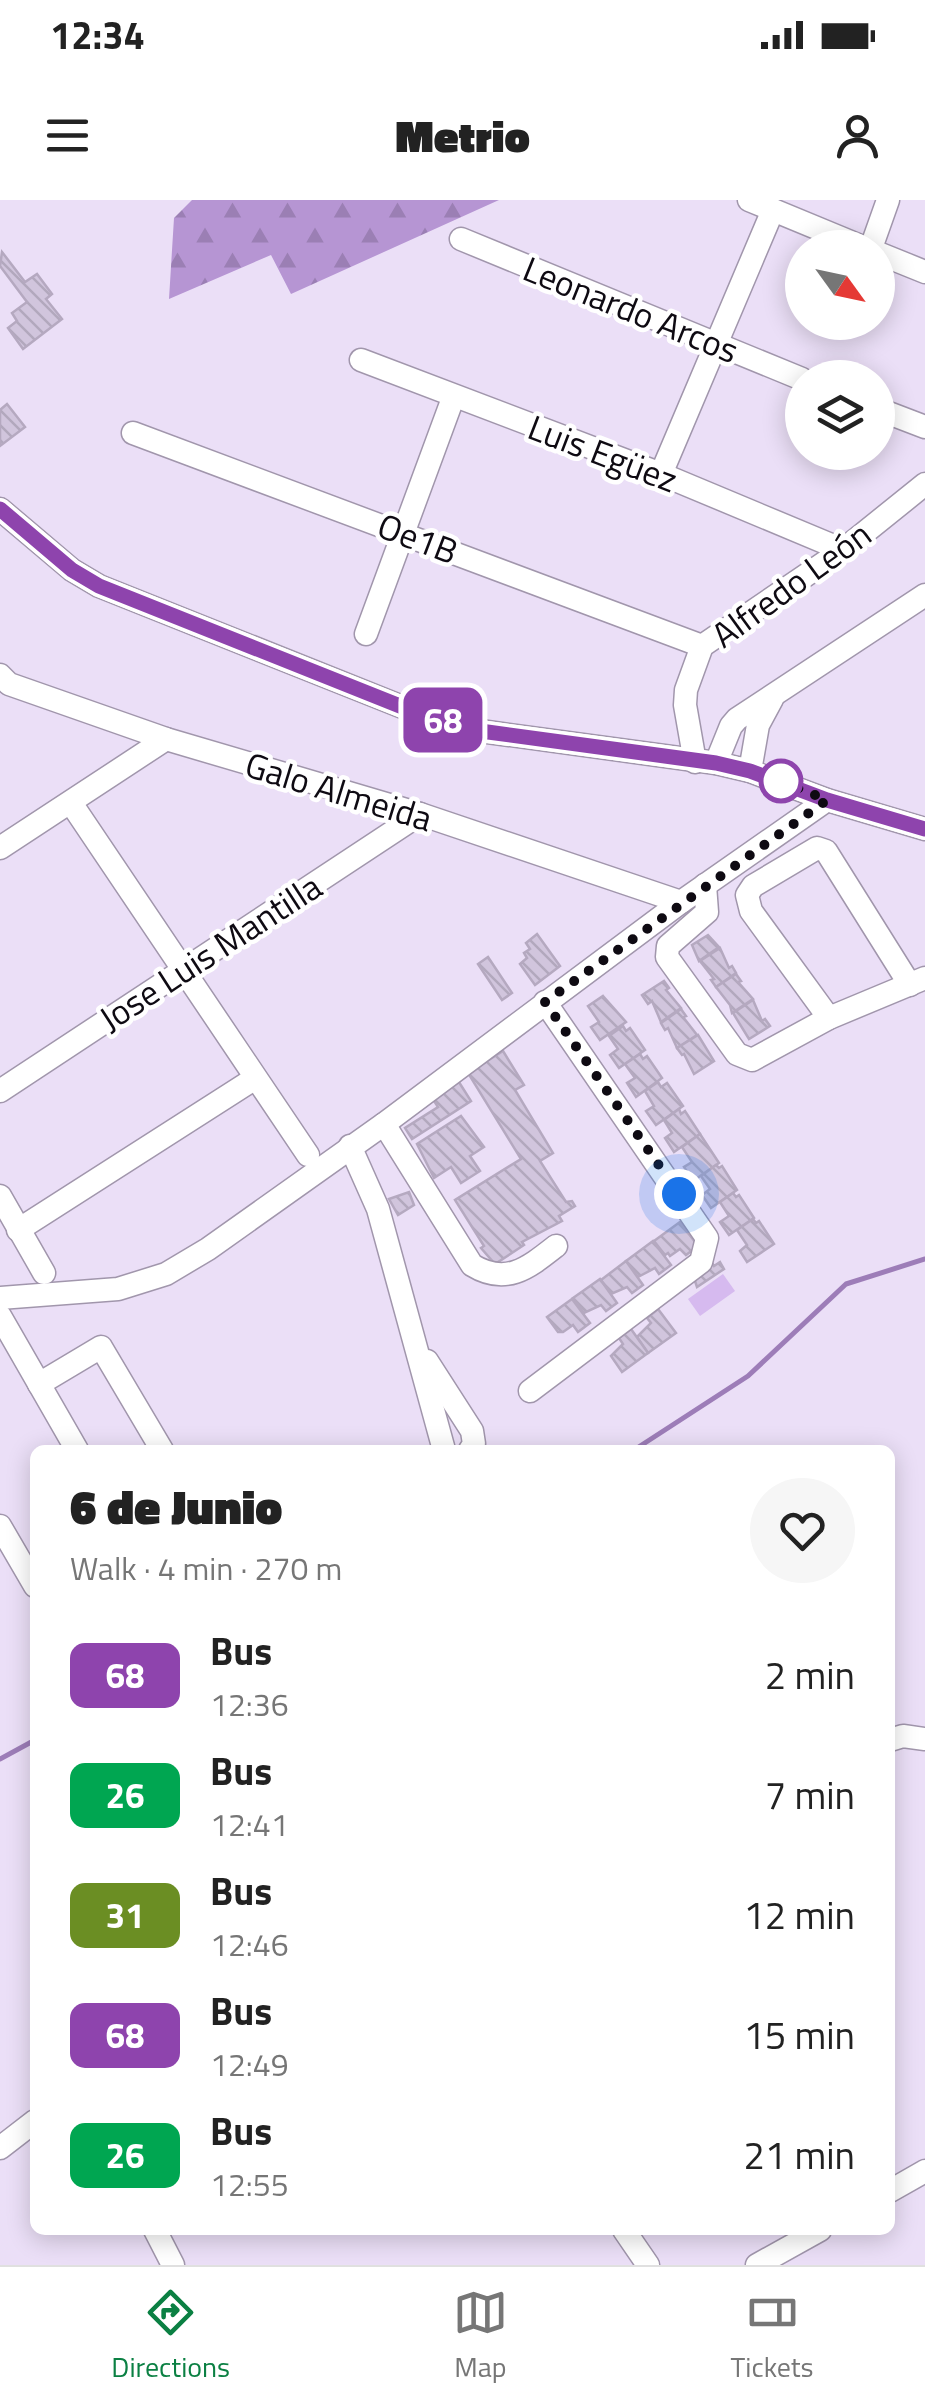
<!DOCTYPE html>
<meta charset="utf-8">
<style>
:root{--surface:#fff;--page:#f6f6f6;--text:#222;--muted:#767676;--line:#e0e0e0;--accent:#0b8043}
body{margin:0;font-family:"Titillium Web",sans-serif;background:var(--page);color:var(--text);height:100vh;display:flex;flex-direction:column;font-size:38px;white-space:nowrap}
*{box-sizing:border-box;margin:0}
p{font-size:32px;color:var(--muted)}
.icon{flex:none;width:55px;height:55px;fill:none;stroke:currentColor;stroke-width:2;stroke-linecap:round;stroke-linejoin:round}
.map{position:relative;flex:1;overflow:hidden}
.panel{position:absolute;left:30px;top:1245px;width:865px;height:790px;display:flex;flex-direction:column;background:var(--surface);border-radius:15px;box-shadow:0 5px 25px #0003}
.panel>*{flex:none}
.badge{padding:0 20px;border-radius:15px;font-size:35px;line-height:65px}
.needle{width:65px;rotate:123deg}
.fabs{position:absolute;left:785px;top:30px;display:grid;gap:20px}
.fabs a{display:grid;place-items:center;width:110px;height:110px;border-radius:50%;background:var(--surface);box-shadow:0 5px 25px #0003;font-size:50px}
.you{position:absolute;width:50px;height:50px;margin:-25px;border:8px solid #fff;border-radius:50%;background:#1a73e8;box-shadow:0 0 0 15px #1a73e833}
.map>.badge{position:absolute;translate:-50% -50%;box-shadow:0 0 0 5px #fff}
.round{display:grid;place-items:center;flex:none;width:105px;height:105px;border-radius:52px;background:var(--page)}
.summary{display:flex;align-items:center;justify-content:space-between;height:170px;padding:0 40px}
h1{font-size:48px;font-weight:800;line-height:75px}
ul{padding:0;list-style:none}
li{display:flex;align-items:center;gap:30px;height:120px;padding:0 40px}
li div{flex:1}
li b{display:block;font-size:38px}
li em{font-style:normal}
li .badge{min-width:110px;font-weight:700;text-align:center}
.status{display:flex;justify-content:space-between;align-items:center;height:70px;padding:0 50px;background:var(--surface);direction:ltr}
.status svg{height:28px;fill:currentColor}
header{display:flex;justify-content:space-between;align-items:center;height:130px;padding:0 40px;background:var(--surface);font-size:45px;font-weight:800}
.menu{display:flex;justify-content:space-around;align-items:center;height:140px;border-top:2px solid var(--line);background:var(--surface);font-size:28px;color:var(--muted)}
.menu a{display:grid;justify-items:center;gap:5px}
.menu .active{color:var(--accent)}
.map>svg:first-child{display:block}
.forest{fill:url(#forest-firs)}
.park{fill:#d6baef}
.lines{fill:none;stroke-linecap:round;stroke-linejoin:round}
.stream{stroke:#9d7db8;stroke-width:5}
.building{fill:url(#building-back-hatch);stroke:#b5a9c0;stroke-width:2.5}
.minor-casing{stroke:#a196ac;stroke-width:25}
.minor{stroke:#fff;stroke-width:22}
.line-casing{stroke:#fff;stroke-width:22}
.line{stroke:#8e44ad;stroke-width:15}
.walk{stroke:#0e0a12;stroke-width:10;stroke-dasharray:0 18}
.stop-dot{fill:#fff;stroke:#8e44ad;stroke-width:5}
.labels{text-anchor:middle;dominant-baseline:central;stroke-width:9;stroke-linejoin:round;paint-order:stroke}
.street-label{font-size:35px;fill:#0e0a12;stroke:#fff}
</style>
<div class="status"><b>12:34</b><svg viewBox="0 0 49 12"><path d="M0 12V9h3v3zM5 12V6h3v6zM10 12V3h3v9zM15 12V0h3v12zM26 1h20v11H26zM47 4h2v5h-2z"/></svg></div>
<header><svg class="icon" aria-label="menu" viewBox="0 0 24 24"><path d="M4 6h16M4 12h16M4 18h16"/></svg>Metrio<svg class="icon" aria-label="person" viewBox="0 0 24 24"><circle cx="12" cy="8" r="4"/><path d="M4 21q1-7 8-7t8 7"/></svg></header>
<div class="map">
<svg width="925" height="2065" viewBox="0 0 925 2065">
<defs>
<pattern id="forest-firs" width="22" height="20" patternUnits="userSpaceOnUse" patternTransform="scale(2.5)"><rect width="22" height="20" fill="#b695d3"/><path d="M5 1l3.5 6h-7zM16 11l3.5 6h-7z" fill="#9b7fb4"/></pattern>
<pattern id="building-back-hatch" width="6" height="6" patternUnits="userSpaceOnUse" patternTransform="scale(2.5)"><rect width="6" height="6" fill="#d1c5dd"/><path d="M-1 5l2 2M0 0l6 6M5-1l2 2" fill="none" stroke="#b2a8bd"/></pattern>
</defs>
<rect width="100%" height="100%" fill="#ebdff7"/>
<polygon class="forest" points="192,0 499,0 291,94 271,55 169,99 174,18"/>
<polygon class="park" points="723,1074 735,1091 700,1116 688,1099"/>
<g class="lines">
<g class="stream">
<polyline points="634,1250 748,1176 846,1084 925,1059"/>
<polyline points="0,1559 35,1540"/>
</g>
</g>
<g class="building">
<polygon points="2,52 25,82 37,74 52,94 46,99 62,119 23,149 8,128 17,121 12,113 27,102 0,66"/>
<polygon points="7,204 25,227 0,246 0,210"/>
<polygon points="537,734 560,766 535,785 520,764 527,758 524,753 530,749 526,743"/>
<polygon points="708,735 719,747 699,761 692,745"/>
<polygon points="720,748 729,768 732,766 736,773 716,787 711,780 714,779 700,761"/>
<polygon points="488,757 512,793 502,800 478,764"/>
<polygon points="736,774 741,781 738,782 753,799 732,813 730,805 716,787"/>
<polygon points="664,781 669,788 666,790 681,808 661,822 652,801 648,804 642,795"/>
<polygon points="603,796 626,822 600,840 591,827 599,822 588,806"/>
<polygon points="753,800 762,821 765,819 770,826 749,839 733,813"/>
<polygon points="681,809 686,816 683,817 697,835 677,848 668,828 665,830 661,823"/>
<polygon points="623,826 626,831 630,828 645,850 619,868 610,855 618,849 609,836"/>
<polygon points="698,835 714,861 694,874 684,854 682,855 677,848"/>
<polygon points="503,851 524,885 515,890 553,953 540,961 566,1002 572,1001 575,1006 559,1016 562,1021 522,1042 524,1045 495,1064 481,1048 484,1046 455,1000 521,959 468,873"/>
<polygon points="640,854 643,859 647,856 662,878 636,897 627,883 635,878 625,864"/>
<polygon points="457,879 471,901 412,939 405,928 438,907 431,896"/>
<polygon points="658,882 661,887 667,883 683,906 656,925 646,911 654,906 645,891"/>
<polygon points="679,909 681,914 685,911 700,934 674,952 665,938 672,933 664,920"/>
<polygon points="461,916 484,947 470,956 480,971 461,983 451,967 434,978 417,944"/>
<polygon points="700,934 719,963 693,981 684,967 692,962 682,947"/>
<polygon points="716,965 719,968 722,966 737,990 711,1008 702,995 710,989 701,976"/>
<polygon points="409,992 414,1005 398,1015 389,999"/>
<polygon points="733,993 736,997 739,995 754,1018 729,1035 720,1022 729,1016 720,1002"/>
<polygon points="753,1019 756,1023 759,1021 774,1044 747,1062 740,1051 747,1045 737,1030"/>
<polygon points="680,1022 698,1046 686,1055 680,1049 670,1056 668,1053 665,1055 654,1041"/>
<polygon points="653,1041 671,1065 659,1074 655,1068 638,1077 626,1061"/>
<polygon points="626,1061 643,1085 632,1093 627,1087 611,1094 601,1080"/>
<polygon points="720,1062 724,1069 697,1087 693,1075 712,1063 714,1066"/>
<polygon points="600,1079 617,1103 606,1111 601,1105 584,1113 573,1098"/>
<polygon points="572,1099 590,1123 578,1132 573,1125 563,1132 558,1132 547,1117"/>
<polygon points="658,1109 676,1133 648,1153 637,1137 651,1123 647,1118"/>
<polygon points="631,1129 648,1153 622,1172 611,1156 623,1144 619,1138"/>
</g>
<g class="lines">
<defs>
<g id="minor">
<polyline points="749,0 865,48"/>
<polyline points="461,39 802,179"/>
<polyline points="871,48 888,0"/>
<polyline points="878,53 925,72"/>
<polyline points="361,160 661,274 843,350"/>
<polyline points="878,209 925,227"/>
<polyline points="133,233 702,446"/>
<polyline points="661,274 773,10"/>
<polyline points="0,309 72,370 99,386 410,510 473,530 716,563 750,571 827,600 925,629"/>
<polyline points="366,434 453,198"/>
<polyline points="0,475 9,484 166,539 420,614 681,702"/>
<polyline points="695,562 685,505 686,490 702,446 843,350 925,284"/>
<polyline points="716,563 731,526 737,519 925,395"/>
<polyline points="750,571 758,525 772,499"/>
<polyline points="71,603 308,955"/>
<polyline points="0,648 166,539"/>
<polyline points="705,685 707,712 668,746 667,757 737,854 752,860 829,818 925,778"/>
<polyline points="829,818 751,711 747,695 753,686 817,648 826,651 910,785"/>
<polyline points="0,891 420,614"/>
<path d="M384,924L472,1065C506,1086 528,1068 556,1046"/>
<polyline points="350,946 378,1009 444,1250"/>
<polyline points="0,996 44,1073"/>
<polyline points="18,1030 254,879"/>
<polyline points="0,1098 118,1089 166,1074 208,1049 384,924 681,702 827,600"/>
<polyline points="0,1116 77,1250"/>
<polyline points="427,1161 472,1231 474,1244 470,1250"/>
<polyline points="39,1184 101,1147 162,1250"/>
<polyline points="530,1191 701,1062 707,1038 545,802"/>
<polyline points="0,1326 35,1386"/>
<polyline points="890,1540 903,1536 925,1539"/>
<polyline points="0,1948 35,1921"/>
<polyline points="890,1991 925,1971"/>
<polyline points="155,2030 173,2065"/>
<polyline points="624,2030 648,2065"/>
<polyline points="757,2065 820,2030"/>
</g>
</defs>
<use href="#minor" class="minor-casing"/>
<use href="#minor" class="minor"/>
</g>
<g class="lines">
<defs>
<polyline id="line" points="0,309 72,370 99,386 410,510 473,530 716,563 750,571 827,600 925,629"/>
</defs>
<use href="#line" class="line-casing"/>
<use href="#line" class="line"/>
<polyline class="walk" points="679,994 545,802 827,600 781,581"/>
</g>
<circle class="stop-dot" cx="781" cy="581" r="20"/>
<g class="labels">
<g class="street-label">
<text transform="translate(631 109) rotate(22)">Leonardo Arcos</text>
<text transform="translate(603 253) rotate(21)">Luis Egüez</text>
<text transform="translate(418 338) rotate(21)">Oe1B</text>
<text transform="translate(791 384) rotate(-36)">Alfredo León</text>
<text transform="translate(339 591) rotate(17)">Galo Almeida</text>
<text transform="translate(210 752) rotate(-33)">Jose Luis Mantilla</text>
</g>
</g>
</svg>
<div class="fabs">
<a><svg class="needle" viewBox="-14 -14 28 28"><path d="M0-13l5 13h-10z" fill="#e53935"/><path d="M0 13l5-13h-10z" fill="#767676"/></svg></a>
<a><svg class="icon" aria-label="layers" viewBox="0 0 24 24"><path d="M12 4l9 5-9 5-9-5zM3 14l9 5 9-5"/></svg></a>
</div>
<div class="you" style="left:679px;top:994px"></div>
<b class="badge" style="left:443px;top:520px;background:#8e44ad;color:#fff">68</b>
<section class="panel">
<div class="summary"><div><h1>6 de Junio</h1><p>Walk · 4 min · 270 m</p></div><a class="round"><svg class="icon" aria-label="heart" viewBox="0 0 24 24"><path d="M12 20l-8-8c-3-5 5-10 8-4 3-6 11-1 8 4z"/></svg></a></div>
<ul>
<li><span class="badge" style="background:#8e44ad;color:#fff">68</span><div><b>Bus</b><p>12:36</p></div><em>2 min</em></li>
<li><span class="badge" style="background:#00a651;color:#fff">26</span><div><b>Bus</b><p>12:41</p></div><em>7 min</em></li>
<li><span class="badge" style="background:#6b8e23;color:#fff">31</span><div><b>Bus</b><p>12:46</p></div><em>12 min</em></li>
<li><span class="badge" style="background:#8e44ad;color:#fff">68</span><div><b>Bus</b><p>12:49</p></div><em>15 min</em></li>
<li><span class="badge" style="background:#00a651;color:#fff">26</span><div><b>Bus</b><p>12:55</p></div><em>21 min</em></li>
</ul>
</section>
</div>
<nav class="menu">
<a class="active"><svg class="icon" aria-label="directions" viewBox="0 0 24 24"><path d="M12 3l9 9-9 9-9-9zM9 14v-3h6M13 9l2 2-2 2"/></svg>Directions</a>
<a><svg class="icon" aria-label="map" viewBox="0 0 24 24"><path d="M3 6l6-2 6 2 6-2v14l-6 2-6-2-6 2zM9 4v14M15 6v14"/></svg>Map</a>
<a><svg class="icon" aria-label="tickets" viewBox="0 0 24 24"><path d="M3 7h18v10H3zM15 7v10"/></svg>Tickets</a>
</nav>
